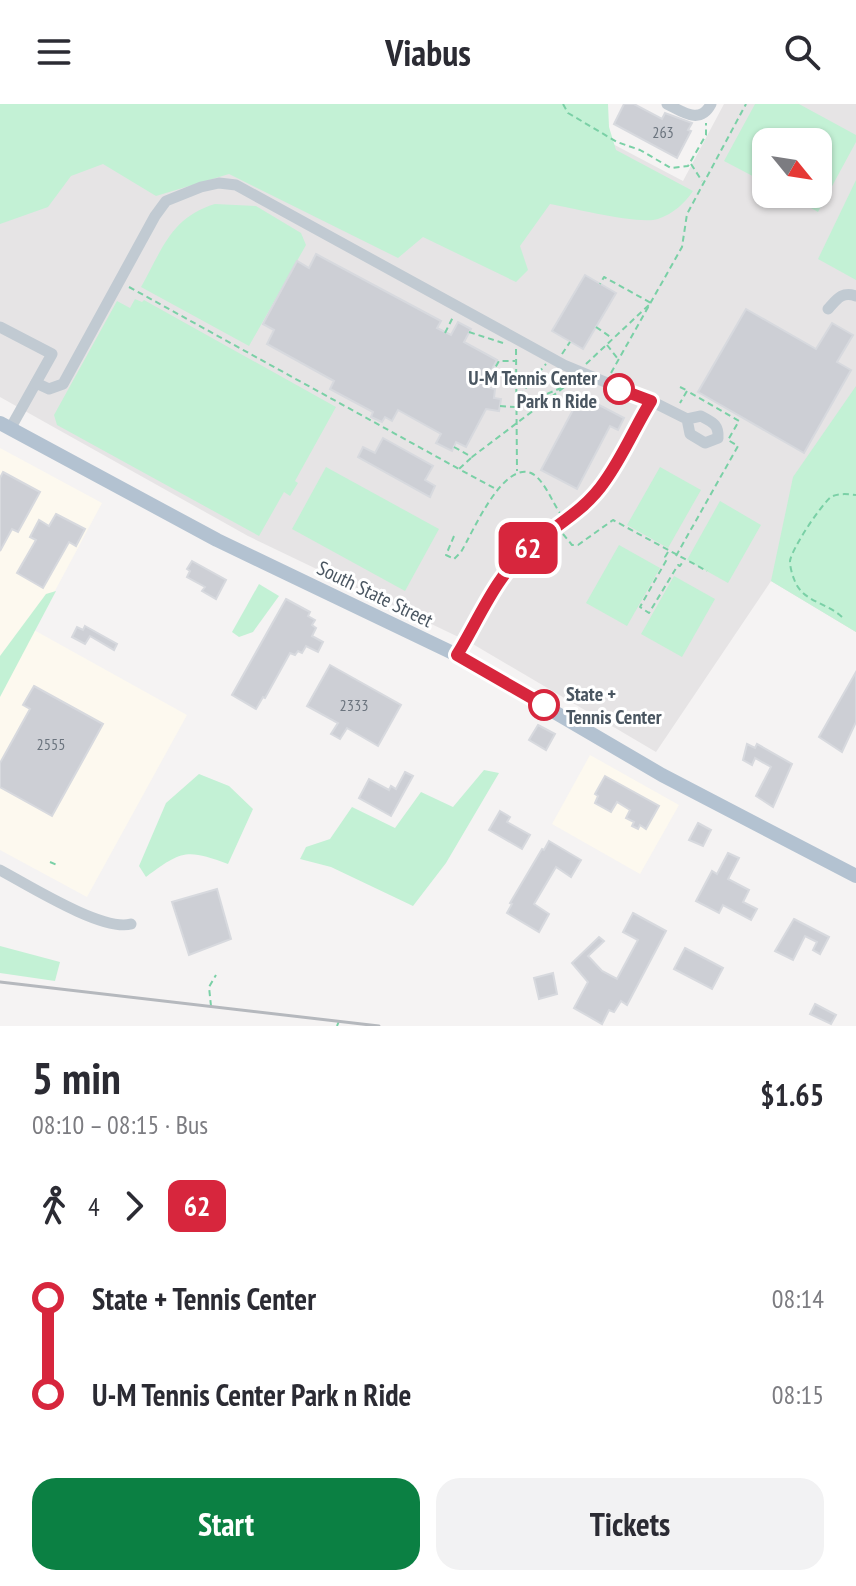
<!DOCTYPE html>
<meta charset="utf-8">
<style>
:root{--surface:#fff;--page:#f2f2f3;--text:#2b2b33;--muted:#7c7c81;--accent:#0b8043}
body{margin:0;font-family:"PT Sans Narrow",sans-serif;background:var(--page);color:var(--text);height:100vh;display:flex;flex-direction:column;font-size:30px;white-space:nowrap}
*{box-sizing:border-box;margin:0}
p{font-size:26px;color:var(--muted)}
.icon{flex:none;width:44px;height:44px;fill:none;stroke:currentColor;stroke-width:2;stroke-linecap:round;stroke-linejoin:round}
.map{position:relative;height:922px;overflow:hidden}
.drawer{display:flex;flex-direction:column;background:var(--surface);flex:1}
.drawer>*{flex:none}
.badge{padding:0 16px;border-radius:12px;font-size:28px;line-height:52px}
.needle{width:52px;rotate:120deg}
.controls{position:absolute;left:752px;top:24px;display:grid;gap:16px}
.controls a{display:grid;place-items:center;width:80px;height:80px;border-radius:16px;background:var(--surface);box-shadow:0 2px 6px #0004;font-size:40px}
.map>.badge{position:absolute;translate:-50% -50%;box-shadow:0 0 0 4px #fff}
.legs{display:flex;align-items:center;gap:12px;height:88px;padding:0 32px;font-size:26px}
.legs p{margin-inline-start:auto}
.overview{display:flex;align-items:center;justify-content:space-between;height:136px;padding:0 32px}
h1{font-size:44px;font-weight:600;line-height:60px}
.button{display:flex;gap:16px;margin-top:auto;padding:16px 32px}
.button a{flex:1;height:92px;border-radius:24px;background:var(--accent);color:#fff;font-size:32px;font-weight:600;line-height:92px;text-align:center}
.button a+a{background:var(--page);color:var(--text)}
ul{padding:0 32px;list-style:none}
li{display:flex;align-items:center;gap:28px;height:96px;font-size:30px}
li i{display:grid;place-items:center;width:12px;height:100%;margin:0 10px;background:currentColor}
li i::after{content:'';width:20px;height:20px;margin:-10px;border:6px solid;border-radius:50%;background:var(--surface)}
li p{margin-inline-start:auto}
li:first-child i{background:linear-gradient(#0000 50%,currentColor 0)}
li:last-child i{background:linear-gradient(currentColor 50%,#0000 0)}
header{display:flex;justify-content:space-between;align-items:center;height:104px;padding:0 32px;background:var(--surface);font-size:36px;font-weight:600}
.map>svg:first-child{display:block}
.commercial{fill:#fdf9ef}
.education{fill:#e6e4e5;fill-rule:evenodd}
.green{fill:#c3f1d5}
.building{fill:#cdcfd5;stroke:#d7d9de;stroke-width:2}
.lines{fill:none;stroke-linecap:round;stroke-linejoin:round}
.path{stroke:#7ad0a6;stroke-width:2;stroke-dasharray:6 4;stroke-linecap:butt}
.minor{stroke:#c1cad2;stroke-width:11}
.major{stroke:#b3c2d1;stroke-width:14}
.rail{stroke:#b5b8bd;stroke-width:3}
.line-1-casing{stroke:#fff;stroke-width:18}
.line-1{stroke:#d7263d;stroke-width:12}
.stop-1-dot{fill:#fff;stroke:#d7263d;stroke-width:4}
.labels{text-anchor:middle;dominant-baseline:central;stroke-width:6;stroke-linejoin:round;paint-order:stroke}
.number-label{font-size:16px;fill:#6b747e}
.stop-label{font-size:20px;font-weight:bold;fill:#4a5661;stroke:#fff;text-anchor:end}
.street-label{font-size:20px;fill:#4a5661;stroke:#fff}
</style>
<header><svg class="icon" aria-label="menu" viewBox="0 0 24 24"><path d="M4 6h16M4 12h16M4 18h16"/></svg>Viabus<svg class="icon" aria-label="search" viewBox="0 0 24 24"><circle cx="10" cy="10" r="6"/><path d="M15 15l6 6"/></svg></header>
<div class="map">
<svg width="856" height="922" viewBox="0 0 856 922">
<rect width="100%" height="100%" fill="#f5f3f3"/>
<g class="commercial">
<polygon points="0,344 102,399 34,526 187,611 87,793 0,746"/>
<polygon points="590,651 679,701 640,770 552,720"/>
</g>
<path class="education" d="M0,0H537L683,77L724,0H856V528L771,477L656,648L471,539L248,432L0,293ZM766,38H818V90H766Z"/>
<g class="green">
<path d="M0,0H608L609,23L616,46L693,87C685,99 673,110 658,115C639,121 573,104 550,100L520,142L528,166L516,178L423,133L398,154L229,70L156,92L103,60L71,72L48,103L0,120Z"/>
<polygon points="755,0 799,0 856,31 856,38 818,108 786,90 818,90 818,38 766,38 766,79 724,57"/>
<polygon points="856,76 856,176 818,155"/>
<path d="M215,100L256,102L301,129L306,141L249,242L141,183C162,146 171,113 215,100Z"/>
<polygon points="135,195 142,198 144,196 336,303 295,377 298,379 290,392 284,388 259,432 57,321 54,311 117,197 130,204"/>
<polygon points="856,282 856,528 771,477 793,373"/>
<polygon points="326,363 439,425 405,487 292,425"/>
<polygon points="660,363 701,386 668,444 627,421"/>
<polygon points="720,397 761,421 728,479 687,456"/>
<polygon points="619,441 660,464 627,522 586,499"/>
<polygon points="674,472 715,495 682,553 641,530"/>
<polygon points="259,480 279,492 253,528 239,533 232,528"/>
<polygon points="56,487 0,593 0,552 46,490"/>
<polygon points="484,666 499,669 446,759 413,802 331,763 300,755 306,743 330,735 352,703 395,724 421,688 453,703"/>
<path d="M199,670L229,682L253,705L228,760C187,745 182,746 146,773L139,762L166,699Z"/>
<polygon points="0,842 60,858 55,877 0,869"/>
</g>
<g class="building">
<polygon points="624,0 634,0 662,15 665,9 692,19 688,26 691,27 677,54 614,20"/>
<polygon points="316,150 441,217 437,224 451,231 458,218 471,225 464,238 497,256 483,282 495,285 494,294 501,295 499,307 486,305 466,343 456,338 452,347 436,339 441,330 398,306 392,317 385,313 382,318 371,313 373,308 330,285 334,277 267,240 274,226 263,220 297,157 309,164"/>
<polygon points="585,171 616,189 583,245 552,227"/>
<polygon points="746,205 816,245 832,219 853,231 837,258 851,266 804,349 698,288"/>
<polygon points="578,290 624,314 618,326 610,322 577,385 541,366 574,304 571,303"/>
<polygon points="383,334 433,362 425,376 435,382 430,393 358,353 363,343 375,349"/>
<polygon points="3,368 40,388 18,428 12,425 0,447 0,374"/>
<polygon points="56,410 85,425 76,442 69,438 43,484 17,469 36,436 30,433 39,416 49,422"/>
<polygon points="192,457 226,476 216,495 202,487 205,483 187,473 190,467 187,465"/>
<polygon points="286,495 310,508 308,512 315,516 312,521 316,524 312,532 323,538 318,548 306,542 302,549 298,547 295,551 290,549 265,594 263,593 256,605 232,591"/>
<polygon points="85,522 117,540 114,546 90,532 85,540 72,533 77,523 83,526"/>
<polygon points="330,561 401,601 378,642 347,624 340,635 331,630 338,619 307,602"/>
<polygon points="856,568 856,618 842,648 819,633"/>
<polygon points="34,582 103,620 52,712 0,683 0,659 30,605 23,601"/>
<polygon points="538,621 555,630 546,646 529,636"/>
<polygon points="747,640 755,644 757,640 792,660 773,703 756,692 771,663 755,654 752,661 743,656"/>
<polygon points="405,668 413,672 391,712 359,694 369,675 389,686 391,682 396,685"/>
<polygon points="605,672 659,702 646,725 640,721 638,725 632,722 634,718 626,714 630,706 617,698 611,708 595,699 598,692 595,690"/>
<polygon points="500,707 510,713 507,718 530,731 522,745 489,726"/>
<polygon points="698,719 711,726 703,742 689,736"/>
<polygon points="549,737 581,756 571,773 556,763 534,800 549,810 539,828 507,809 512,800 510,799 542,745 544,746"/>
<polygon points="728,749 739,754 728,775 749,786 743,798 757,805 751,816 723,801 719,809 696,797 712,767 717,770"/>
<polygon points="217,785 231,835 189,851 172,798"/>
<polygon points="633,809 666,827 627,901 621,897 614,908 609,906 602,920 574,904 588,878 572,859 599,833 604,837 588,852 602,867 617,875 638,836 623,828"/>
<polygon points="794,815 829,833 820,850 813,846 817,838 805,832 793,856 775,847"/>
<polygon points="685,844 723,864 712,885 674,865"/>
<polygon points="553,869 557,890 539,895 534,874"/>
<polygon points="815,900 836,911 831,920 810,910"/>
</g>
<g class="lines">
<g class="path">
<polyline points="563,0 568,9 617,38 640,46 671,64 688,62 706,31 706,19"/>
<polyline points="691,60 702,77"/>
<polyline points="129,183 459,365"/>
<polyline points="596,223 612,234"/>
<polyline points="469,228 503,239"/>
<polyline points="445,229 453,213"/>
<polyline points="607,241 618,255"/>
<polyline points="516,245 517,367"/>
<polyline points="562,250 570,238"/>
<polyline points="586,260 651,199 604,173 600,180"/>
<polyline points="611,269 682,143 687,110 746,0"/>
<polyline points="486,280 499,257 515,257"/>
<polyline points="680,283 686,286"/>
<polyline points="519,292 546,260"/>
<polyline points="518,297 542,292 561,284"/>
<polyline points="500,302 515,303"/>
<polyline points="454,343 472,353 575,275"/>
<polyline points="471,354 459,365 496,385"/>
<polyline points="563,430 572,441 578,441 613,416 707,467"/>
<path d="M454,432L446,451L454,455L461,448C473,428 502,358 531,369C544,375 552,398 560,409"/>
<polyline points="668,448 665,453 667,455 640,503 649,509 678,461 680,462 684,456"/>
<polyline points="676,452 738,342 728,336 739,317 687,287 680,299"/>
<path d="M842,513C826,498 802,498 794,475C792,470 790,463 790,457C792,444 821,401 831,393C838,389 848,390 856,391"/>
<polyline points="50,758 57,761"/>
<polyline points="211,902 209,883 216,871"/>
<polyline points="337,922 339,917"/>
</g>
<g class="minor">
<path d="M667,0C683,8 700,21 711,0"/>
<path d="M828,205C837,195 842,187 856,192"/>
<polyline points="0,223 52,250 10,325"/>
<path d="M36,279L49,285L63,280L155,112L166,97L201,83L219,79L236,81L564,261L651,297C635,323 623,352 605,377C585,407 554,422 527,445C495,474 479,515 457,551"/>
<path d="M651,297L687,315L690,330L705,339L718,334C719,320 712,318 701,312L687,315"/>
<path d="M0,766C28,781 103,828 131,820"/>
</g>
<polyline class="major" points="0,319 217,436 457,551 662,671 856,772"/>
<polyline class="rail" points="0,878 379,922"/>
</g>
<g class="lines">
<defs>
<path id="line-1" d="M544,601L457,551C479,515 495,474 527,445C554,422 585,407 605,377C623,352 635,323 651,297L619,285"/>
</defs>
<use href="#line-1" class="line-1-casing"/>
<use href="#line-1" class="line-1"/>
</g>
<g class="stop-1-dot">
<circle cx="619" cy="285" r="14"/>
<circle cx="544" cy="601" r="14"/>
</g>
<g class="labels">
<g class="number-label">
<text x="663" y="28">263</text>
<text x="354" y="601">2333</text>
<text x="51" y="640">2555</text>
</g>
<g class="stop-label">
<text x="597" y="274">U-M Tennis Center<tspan x="597" dy="23">Park n Ride</tspan></text>
<text x="566" y="590" text-anchor="start">State +<tspan x="566" dy="23">Tennis Center</tspan></text>
</g>
<g class="street-label">
<text transform="translate(375 490) rotate(26)">South State Street</text>
</g>
</g>
</svg>
<div class="controls">
<a><svg class="needle" viewBox="-14 -14 28 28"><path d="M0-13l5 13h-10z" fill="#e53935"/><path d="M0 13l5-13h-10z" fill="#7c7c81"/></svg></a>
</div>
<b class="badge" style="left:528px;top:444px;background:#d7263d;color:#fff">62</b>
</div>
<section class="drawer">
<div class="overview"><div><h1>5 min</h1><p>08:10 – 08:15 · Bus</p></div><b>$1.65</b></div>
<div class="legs"><svg class="icon" aria-label="walk" viewBox="0 0 24 24"><circle cx="13" cy="4" r="2"/><path d="M13 8l-2 6 4 7M11 14l-3 7M7 12l3-4h3l4 4"/></svg>4<svg class="icon" aria-label="forward" viewBox="0 0 24 24"><path d="M9 5l7 7-7 7"/></svg><b class="badge" style="background:#d7263d;color:#fff">62</b></div>
<ul>
<li><i style="color:#d7263d"></i><b>State + Tennis Center</b><p>08:14</p></li>
<li><i style="color:#d7263d"></i><b>U-M Tennis Center Park n Ride</b><p>08:15</p></li>
</ul>
<div class="button"><a>Start</a><a>Tickets</a></div>
</section>
